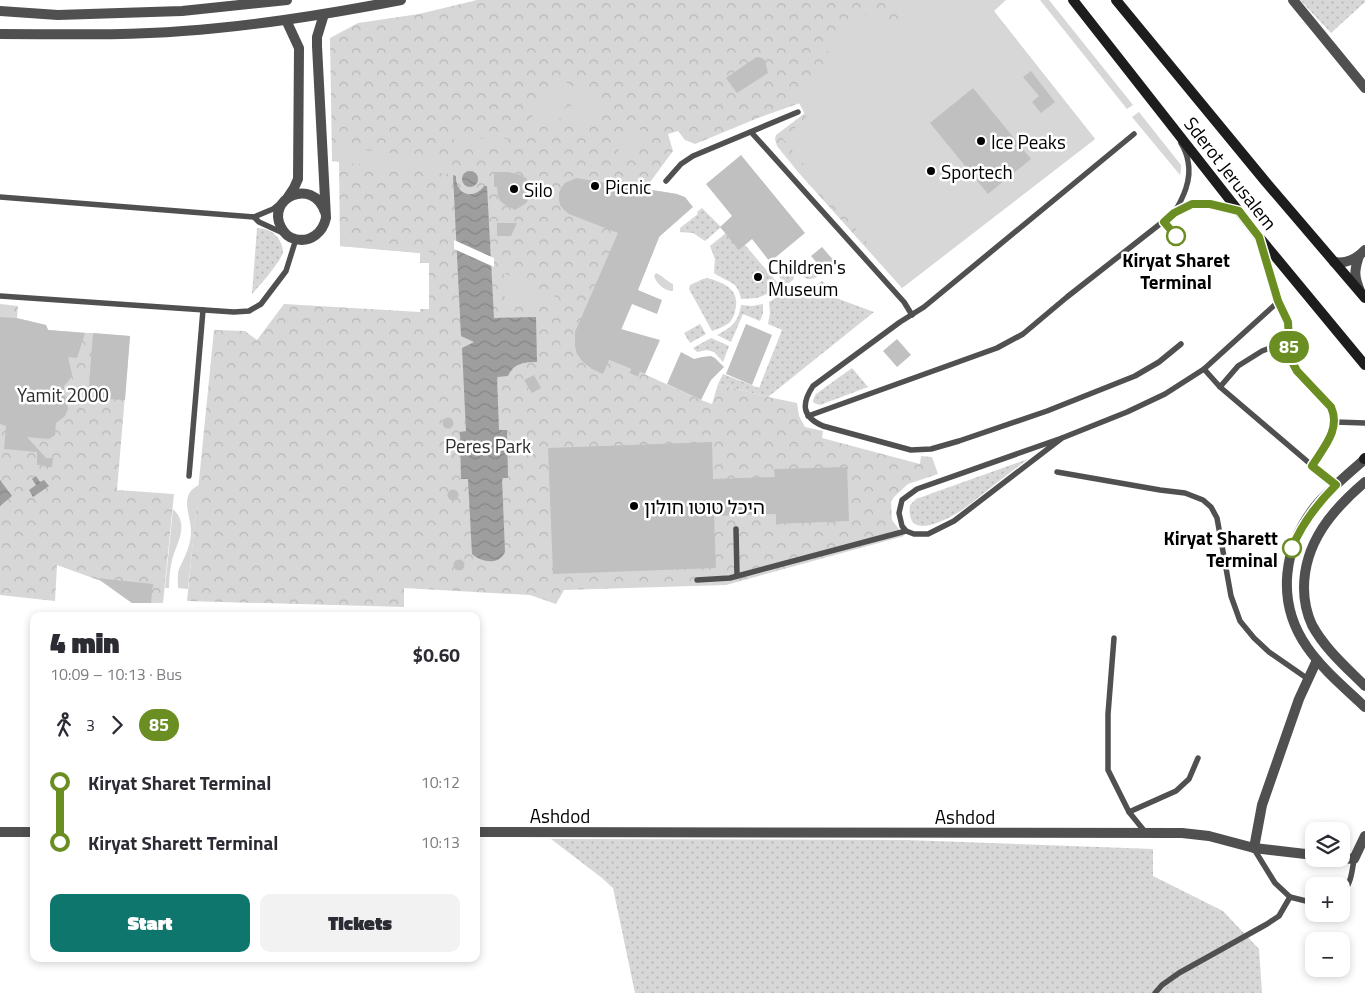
<!DOCTYPE html>
<meta charset="utf-8">
<style>
:root{--surface:#fff;--page:#f2f2f3;--text:#2b2b33;--muted:#7c7c81;--accent:#0f766e}
body{margin:0;font-family:"Titillium Web","Noto Sans Hebrew",sans-serif;background:var(--page);color:var(--text);height:100vh;display:flex;flex-direction:column;font-size:19px;white-space:nowrap}
*{box-sizing:border-box;margin:0}
p{font-size:16px;color:var(--muted)}
.icon{flex:none;width:28px;height:28px;fill:none;stroke:currentColor;stroke-width:2;stroke-linecap:round;stroke-linejoin:round}
.map{position:relative;flex:1;overflow:hidden}
.sheet{position:absolute;left:30px;top:612px;width:450px;height:350px;display:flex;flex-direction:column;background:var(--surface);border-radius:10px;box-shadow:0 2px 8px #0003}
.sheet>*{flex:none}
.badge{padding:0 10px;border-radius:16px;font-size:18px;line-height:32px}
.controls{position:absolute;left:1305px;top:822px;display:grid;gap:10px}
.controls a{display:grid;place-items:center;width:45px;height:45px;border-radius:10px;background:var(--surface);box-shadow:0 2px 8px #0003;font-size:25px}
.map>.badge{position:absolute;translate:-50% -50%;box-shadow:0 0 0 2px #fff}
.legs{display:flex;align-items:center;gap:8px;height:55px;padding:0 20px;font-size:16px}
.legs p{margin-inline-start:auto}
.head{display:flex;align-items:center;justify-content:space-between;height:85px;padding:0 20px}
h1{font-size:28px;font-weight:800;line-height:38px}
.button{display:flex;gap:10px;margin-top:auto;padding:10px 20px}
.button a{flex:1;height:58px;border-radius:10px;background:var(--accent);color:#fff;font-size:20px;font-weight:800;line-height:58px;text-align:center}
.button a+a{background:var(--page);color:var(--text)}
ul{padding:0 20px;list-style:none}
li{display:flex;align-items:center;gap:18px;height:60px;font-size:19px}
li i{display:grid;place-items:center;width:8px;height:100%;margin:0 6px;background:currentColor}
li i::after{content:'';width:12px;height:12px;margin:-6px;border:4px solid;border-radius:50%;background:var(--surface)}
li p{margin-inline-start:auto}
li:first-child i{background:linear-gradient(#0000 50%,currentColor 0)}
li:last-child i{background:linear-gradient(currentColor 50%,#0000 0)}
.map>svg:first-child{display:block}
.grass{fill:url(#grass-dots)}
.park{fill:url(#park-crowns)}
.garden{fill:#d7d7d7}
.water{fill:url(#water-waves)}
.pier{fill:#fff}
.building{fill:#c0c0c0}
.lines{fill:none;stroke-linecap:round;stroke-linejoin:round}
.service{stroke:#505050;stroke-width:5.5}
.minor{stroke:#505050;stroke-width:10}
.tertiary{stroke:#505050;stroke-width:10}
.secondary{stroke:#1d1d1d;stroke-width:10}
.line-1-casing{stroke:#fff;stroke-width:11}
.line-1{stroke:#6b8e23;stroke-width:8}
.poi-dot{fill:#000;stroke:#fff;stroke-width:2}
.stop-1-dot{fill:#fff;stroke:#6b8e23;stroke-width:2.5}
.labels{text-anchor:middle;dominant-baseline:central;stroke-width:5;stroke-linejoin:round;paint-order:stroke}
.poi-label{font-size:19px;fill:#000;stroke:#fff;text-anchor:start}
.street-label{font-size:19px;fill:#000;stroke:#fff}
.stop-label{font-size:19px;font-weight:bold;fill:#000;stroke:#fff}
.park-label{font-size:19px;fill:#2e2e2e;stroke:#fff}
</style>
<div class="map">
<svg width="1365" height="993" viewBox="0 0 1365 993">
<defs>
<pattern id="grass-dots" width="8" height="8" patternUnits="userSpaceOnUse" patternTransform="scale(1.25)"><rect width="8" height="8" fill="#d7d7d7"/><path d="M2 2h.1M6 6h.1" fill="none" stroke="#b7b7b7" stroke-width="1.8" stroke-linecap="round"/></pattern>
<pattern id="park-crowns" width="20" height="18" patternUnits="userSpaceOnUse" patternTransform="scale(1.25)"><rect width="20" height="18" fill="#d7d7d7"/><path d="M2 6a3 3 0 1 1 6 0M12 15a3 3 0 1 1 6 0" fill="none" stroke="#b7b7b7"/></pattern>
<pattern id="water-waves" width="16" height="10" patternUnits="userSpaceOnUse" patternTransform="scale(1.25)"><rect width="16" height="10" fill="#9e9e9e"/><path d="M0 5q4-4 8 0t8 0" fill="none" stroke="#868686"/></pattern>
</defs>
<rect width="100%" height="100%" fill="#fff"/>
<g class="grass">
<polygon points="1300,0 1365,0 1365,2 1331,33"/>
<polygon points="702,208 721,227 705,241 693,233 680,232 680,228 698,214 697,212"/>
<path d="M257,228C266,229 272,230 278,238C281,242 283,247 283,252C281,262 259,286 252,294Z"/>
<path d="M726,233L739,249L745,245L781,287L779,289L757,298L741,299C738,280 726,282 714,273L715,259L710,246Z"/>
<path d="M804,261L817,277C809,281 802,279 800,270Z"/>
<polygon points="792,262 794,279 789,283 784,283 777,274"/>
<path d="M707,278C722,282 738,288 736,306C735,312 734,317 730,322C726,326 718,329 712,331L689,289L690,285L703,279Z"/>
<polygon points="822,281 836,295 836,298 874,312 768,397 718,384 723,374 759,388 782,330 768,324 770,313 769,302 794,286 801,285 813,287"/>
<path d="M763,304V313L760,321L743,314L731,342L717,335C731,328 739,321 741,305L752,306Z"/>
<polygon points="700,324 706,334 690,343 684,333"/>
<polygon points="711,338 729,346 723,362 714,352 707,350 697,352 693,348"/>
<polygon points="852,368 868,387 820,405 814,403 813,400 816,394"/>
<path d="M1028,459C1012,471 995,484 979,497C970,504 961,512 950,517C933,526 906,536 910,505L916,499Z"/>
<polygon points="551,839 907,840 1153,849 1153,876 1223,911 1259,949 1262,993 635,993 613,888 602,878"/>
</g>
<g class="park">
<polygon points="477,0 1006,0 994,11 1095,139 902,288 798,172 777,146 775,139 776,135 805,113 800,103 758,118 695,144 685,140 678,131 668,134 673,151 645,189 677,194 609,360 631,369 629,373 638,377 640,372 701,400 712,404 718,384 768,397 797,403 799,416 805,427 823,431 822,438 920,464 921,456 932,457 938,474 908,484 894,497 891,502 892,520 904,536 726,585 564,590 556,604 530,595 404,588 404,607 187,601 214,330 245,331 257,340 284,304 420,312 420,309 429,309 429,263 420,263 420,253 340,246 339,162 332,161 330,38 358,23 419,14"/>
<polygon points="0,304 18,306 17,318 46,325 48,330 130,336 117,490 174,494 163,603 132,603 101,581 57,565 55,601 0,595"/>
</g>
<g class="garden">
<polygon points="883,0 926,0 900,19"/>
<polygon points="932,0 985,0 1095,139 902,288 837,204 782,138 807,118 799,103 793,93 834,60 826,49 874,9 894,31"/>
<polygon points="1040,0 1049,0 1133,105 1127,109"/>
<polygon points="555,75 575,88 557,124 528,124"/>
<polygon points="578,90 606,108 599,123 562,124"/>
<polygon points="1139,112 1181,165 1181,169 1180,175 1132,117"/>
<polygon points="631,124 647,134 612,163"/>
<polygon points="454,138 508,139 507,147 454,146"/>
<polygon points="339,147 448,160 447,174 339,162"/>
<polygon points="340,239 429,247 429,259 420,258 420,253 340,246"/>
<polygon points="504,273 558,298 555,305 505,306"/>
<path d="M656,273C662,275 666,281 673,284V291C664,291 657,284 654,276Z"/>
<path d="M199,485L188,589L178,588C178,582 177,575 179,569C185,556 191,546 191,531C191,515 178,495 199,485Z"/>
<path d="M173,509C190,525 177,542 172,560C170,569 169,579 169,588H165Z"/>
</g>
<g class="water">
<circle cx="470" cy="179" r="8"/>
<path d="M453,175L456,176C455,194 473,201 484,186H487L494,318L536,317L537,362C524,362 514,363 508,376L497,377L499,430H507L508,478H502L505,552C499,566 481,562 472,554L468,479H461L460,432L466,431L462,348L474,342L461,336Z"/>
<polygon points="36,476 40,482 44,480 49,486 33,497 29,490 36,485 32,479"/>
<polygon points="0,480 12,496 0,506"/>
</g>
<polygon class="pier" points="454,240 494,258 494,267 454,249"/>
<g class="building">
<polygon points="758,57 762,58 765,61 768,73 737,93 726,78 755,58"/>
<polygon points="1031,71 1055,102 1041,113 1032,102 1039,96 1023,77"/>
<polygon points="973,88 1031,159 988,194 930,123"/>
<polygon points="741,155 805,233 770,262 752,239 739,250 720,227 732,216 706,184"/>
<polygon points="494,172 508,172 521,175 526,178 531,188 529,199 525,204 515,210 504,204 500,201 498,196 497,187 494,187"/>
<polygon points="576,178 677,194 685,197 693,207 659,237 638,290 662,300 657,314 632,304 621,329 660,340 645,374 640,372 638,377 629,373 631,369 609,360 603,374 592,369 583,362 577,354 575,346 575,332 618,233 569,214 564,210 560,205 559,200 559,193 561,188 565,183"/>
<polygon points="497,223 517,223 511,236 497,236"/>
<polygon points="822,247 835,262 824,271 811,256"/>
<polygon points="0,317 16,318 46,325 48,330 85,333 77,358 68,357 72,374 70,379 64,386 64,395 67,400 68,409 65,416 56,423 55,435 49,439 27,437 46,458 53,458 52,467 46,467 44,465 37,465 37,452 4,449 6,426 0,424"/>
<polygon points="746,324 772,335 752,385 726,374"/>
<polygon points="93,333 130,336 125,400 88,398"/>
<polygon points="897,339 911,355 897,367 883,351"/>
<polygon points="681,352 694,359 702,357 711,356 715,358 724,367 711,380 701,400 667,384"/>
<polygon points="534,375 541,388 532,393 524,380"/>
<circle cx="448" cy="423" r="5.5"/>
<polygon points="712,442 713,479 775,477 774,469 847,467 849,521 776,524 776,514 714,516 716,568 553,574 548,448"/>
<circle cx="453" cy="495" r="5.5"/>
<circle cx="459" cy="565" r="5.5"/>
<polygon points="97,578 153,584 151,603 132,603"/>
</g>
<g class="lines">
<g class="service">
<polyline points="751,132 904,302 912,315"/>
<path d="M1134,134L924,307L900,322L813,386C801,404 802,417 823,426L911,450L931,449L959,441L1047,411L1135,376L1159,362L1181,344"/>
<polyline points="666,181 681,164 693,156 798,112"/>
<polyline points="0,197 254,217 273,209 279,204"/>
<path d="M1174,213C1183,198 1192,180 1188,161C1187,155 1184,148 1181,143"/>
<polyline points="254,217 259,222 283,233"/>
<polyline points="1164,222 1177,236"/>
<polyline points="1261,244 1279,301 1204,369 1220,387 1335,485"/>
<polyline points="0,296 234,312 249,311 261,304 286,271 296,239"/>
<path d="M1279,301L1288,322L1290,358L1297,371L1331,407C1341,429 1324,447 1312,466"/>
<polyline points="1220,387 1238,366 1262,351 1288,341"/>
<polyline points="808,416 997,348 1023,334 1067,297 1174,213 1192,204 1209,203 1237,210"/>
<polyline points="1335,422 1365,423"/>
<polyline points="1062,438 954,521 928,534 914,534 906,531 902,526 899,513 902,500 917,489 1062,438 1127,412 1165,394 1204,369"/>
<polyline points="1057,472 1160,490 1185,493 1203,500 1211,507 1217,518 1231,596 1240,621 1254,638 1269,652 1308,679"/>
<polyline points="189,476 203,310"/>
<polyline points="736,529 737,576"/>
<polyline points="697,580 730,578 906,531"/>
<polyline points="1114,638 1108,714 1108,770 1129,812 1146,833"/>
<polyline points="1129,812 1176,791 1189,779 1198,758"/>
<polyline points="1254,849 1275,883 1290,897 1314,903"/>
<path d="M1341,895C1351,885 1352,872 1354,859"/>
<polyline points="1155,993 1162,985 1179,973 1267,924 1279,916 1290,897"/>
</g>
<g class="minor">
<polyline points="1293,0 1365,88"/>
<path d="M324,14L317,37V46L326,218C323,232 311,243 295,239C289,238 284,233 281,227C266,199 312,176 325,212"/>
<polyline points="286,20 299,48 298,179 294,188 288,197"/>
<path d="M1359,256C1354,271 1354,276 1360,291"/>
<path d="M1334,262C1347,264 1356,259 1365,250"/>
<polyline points="0,832 34,832"/>
<polyline points="476,832 1182,833 1209,836 1254,848 1262,805 1299,699 1317,660"/>
<polyline points="1254,848 1314,855"/>
<polyline points="1341,858 1354,859 1365,836"/>
</g>
<g class="tertiary">
<polyline points="0,11 58,15 182,11 287,0"/>
<path d="M0,34C61,34 122,36 183,31C256,26 329,14 401,0"/>
<path d="M1365,459C1349,473 1332,487 1318,503C1283,545 1275,601 1307,647C1323,670 1345,688 1365,707"/>
<path d="M1365,482C1332,510 1304,543 1304,588C1304,600 1307,614 1312,625C1325,649 1346,667 1365,686"/>
</g>
<g class="secondary">
<polyline points="1073,0 1259,237 1365,365"/>
<polyline points="1116,0 1265,181 1365,298"/>
<polyline points="1364,459 1365,458"/>
</g>
</g>
<g class="lines">
<defs>
<path id="line-1" d="M1176,236L1164,222L1174,213L1192,204H1210L1239,211L1259,237L1278,301L1288,322L1290,358L1297,371L1331,407C1341,429 1324,447 1312,466L1336,485C1317,504 1302,523 1292,548"/>
</defs>
<use href="#line-1" class="line-1-casing"/>
<use href="#line-1" class="line-1"/>
</g>
<g class="poi-dot">
<circle cx="981" cy="141" r="5"/>
<circle cx="931" cy="171" r="5"/>
<circle cx="595" cy="186" r="5"/>
<circle cx="514" cy="189" r="5"/>
<circle cx="758" cy="277" r="5"/>
<circle cx="634" cy="506" r="5"/>
</g>
<g class="stop-1-dot">
<circle cx="1176" cy="236" r="9"/>
<circle cx="1292" cy="548" r="9"/>
</g>
<g class="labels">
<g class="poi-label">
<text x="991" y="141">Ice Peaks</text>
<text x="941" y="171">Sportech</text>
<text x="605" y="186">Picnic</text>
<text x="524" y="189">Silo</text>
<text x="768" y="266">Children's<tspan x="768" dy="22">Museum</tspan></text>
<text x="644" y="506">היכל טוטו חולון</text>
</g>
<g class="street-label">
<text transform="translate(1231 173) rotate(52)">Sderot Jerusalem</text>
<text x="560" y="815">Ashdod</text>
<text x="965" y="816">Ashdod</text>
</g>
<g class="stop-label">
<text x="1176" y="259">Kiryat Sharet<tspan x="1176" dy="22">Terminal</tspan></text>
<text x="1278" y="537" text-anchor="end">Kiryat Sharett<tspan x="1278" dy="22">Terminal</tspan></text>
</g>
<g class="park-label">
<text x="63" y="394">Yamit 2000</text>
<text x="488" y="445">Peres Park</text>
</g>
</g>
</svg>
<div class="controls">
<a><svg class="icon" aria-label="layers" viewBox="0 0 24 24"><path d="M12 4l9 5-9 5-9-5zM3 14l9 5 9-5"/></svg></a>
<a>+</a>
<a>−</a>
</div>
<b class="badge" style="left:1289px;top:347px;background:#6b8e23;color:#fff">85</b>
<section class="sheet">
<div class="head"><div><h1>4 min</h1><p>10:09 – 10:13 · Bus</p></div><b>$0.60</b></div>
<div class="legs"><svg class="icon" aria-label="walk" viewBox="0 0 24 24"><circle cx="13" cy="4" r="2"/><path d="M13 8l-2 6 4 7M11 14l-3 7M7 12l3-4h3l4 4"/></svg>3<svg class="icon" aria-label="forward" viewBox="0 0 24 24"><path d="M9 5l7 7-7 7"/></svg><b class="badge" style="background:#6b8e23;color:#fff">85</b></div>
<ul>
<li><i style="color:#6b8e23"></i><b>Kiryat Sharet Terminal</b><p>10:12</p></li>
<li><i style="color:#6b8e23"></i><b>Kiryat Sharett Terminal</b><p>10:13</p></li>
</ul>
<div class="button"><a>Start</a><a>Tickets</a></div>
</section>
</div>
